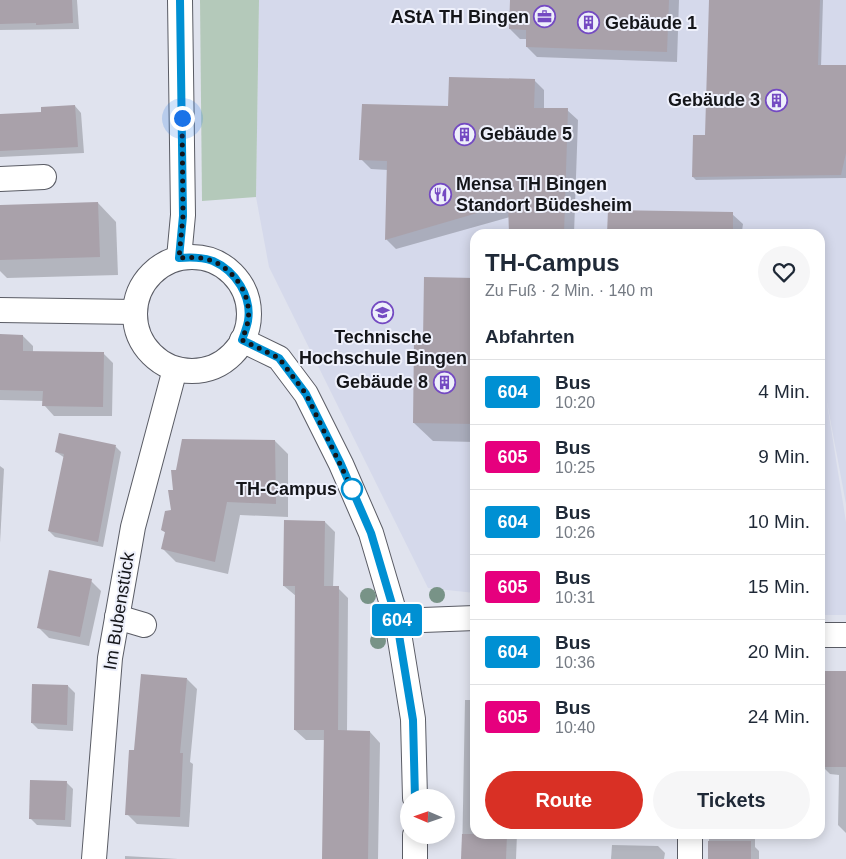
<!DOCTYPE html>
<html lang="de">
<meta charset="utf-8">
<style>
:root{--surface:#fff;--page:#f6f6f7;--text:#1f2937;--muted:#747a83;--line:#e0e1e3;--accent:#d93025}
body{margin:0;font-family:Arial,sans-serif;background:var(--page);color:var(--text);height:100vh;display:flex;flex-direction:column;font-size:19px;white-space:nowrap}
*{box-sizing:border-box;margin:0}
p{font-size:16px;color:var(--muted)}
.icon{flex:none;width:28px;height:28px;fill:none;stroke:currentColor;stroke-width:2;stroke-linecap:round;stroke-linejoin:round}
.map{position:relative;flex:1;overflow:hidden}
.sheet{position:absolute;left:470px;top:229px;width:355px;height:610px;display:flex;flex-direction:column;background:var(--surface);border-radius:15px;box-shadow:0 2px 12px #0003}
.sheet>*{flex:none}
.badge{padding:0 10px;border-radius:4px;font-size:18px;line-height:32px}
.needle{width:32px;rotate:272deg}
.controls{position:absolute;left:400px;top:789px;display:grid;gap:10px}
.controls a{display:grid;place-items:center;width:55px;height:55px;border-radius:50%;background:var(--surface);box-shadow:0 2px 12px #0003;font-size:25px}
.you{position:absolute;width:25px;height:25px;margin:-12px;border:4px solid #fff;border-radius:50%;background:#1a73e8;box-shadow:0 0 0 8px #1a73e833}
.map>.badge{position:absolute;translate:-50% -50%;box-shadow:0 0 0 2px #fff}
h2{padding:0 15px;font-size:19px;line-height:45px}
.round{display:grid;place-items:center;flex:none;width:52px;height:52px;border-radius:26px;background:var(--page)}
.head{display:flex;align-items:center;justify-content:space-between;height:85px;padding:0 15px}
h1{font-size:24px;font-weight:800;line-height:38px}
.cta{display:flex;gap:10px;margin-top:auto;padding:10px 15px}
.cta a{flex:1;height:58px;border-radius:30px;background:var(--accent);color:#fff;font-size:20px;font-weight:800;line-height:58px;text-align:center}
.cta a+a{background:var(--page);color:var(--text)}
ul{padding:0;list-style:none}
li{display:flex;align-items:center;gap:15px;height:65px;padding:0 15px;border-top:1px solid var(--line)}
li div{flex:1}
li b{display:block;font-size:19px}
li em{font-style:normal}
li .badge{min-width:55px;font-weight:700;text-align:center}
.map>svg:first-child{display:block}
.built{fill:#d5d9eb}
.green{fill:#b4c9ba}
.shadow{fill:#0003}
.building{fill:#a9a1aa}
.lines{fill:none;stroke-linecap:round;stroke-linejoin:round}
.minor-casing{stroke:#5a5c65;stroke-width:26}
.minor{stroke:#fff;stroke-width:24}
.tree{fill:#789387}
.line-casing{stroke:#fff;stroke-width:11}
.line{stroke:#0090d3;stroke-width:8}
.walk{stroke:#141519;stroke-width:5;stroke-dasharray:0 9}
.stop-dot{fill:#fff;stroke:#0090d3;stroke-width:2.5}
.labels{text-anchor:middle;dominant-baseline:central;stroke-width:4;stroke-linejoin:round;paint-order:stroke}
.poi-label{font-size:18px;font-weight:bold;fill:#141519;stroke:#eef0fb;text-anchor:end}
.stop-label{font-size:18px;font-weight:bold;fill:#141519;stroke:#eef0fb;text-anchor:end}
.street-label{font-size:18px;fill:#141519;stroke:#eef0fb}
</style>
<div class="map">
<svg width="846" height="859" viewBox="0 0 846 859">
<rect width="100%" height="100%" fill="#e0e3ee"/>
<polygon class="built" points="259,0 846,0 846,504 826,397 846,522 846,615 820,615 820,234 475,234 475,593 428,588 269,267 256,197"/>
<polygon class="green" points="200,0 259,0 256,197 202,201"/>
<g class="shadow">
<polygon points="0,0 77,0 79,29 0,30"/>
<polygon points="511,0 679,0 677,62 537,57 527,47 527,39 520,39 510,29"/>
<polygon points="710,0 823,0 821,67 846,66 846,178 696,180 693,177 706,137"/>
<polygon points="534,80 544,90 544,109 567,110 578,120 574,234 510,234 510,217 396,249 386,239 388,170 371,169 361,159 450,107"/>
<polygon points="75,106 81,113 84,153 0,157 0,115 42,114"/>
<polygon points="98,203 116,222 118,275 7,278 0,271 0,206"/>
<polygon points="732,214 743,224 742,231 758,231 760,234 608,234"/>
<polygon points="475,279 475,442 433,441 414,423 424,341"/>
<polygon points="0,336 23,336 33,346 33,352 103,353 113,363 112,416 54,416 44,405 44,401 0,400"/>
<polygon points="60,435 116,447 121,452 103,547 55,537 49,531 65,458 56,452"/>
<polygon points="275,441 288,454 288,517 240,515 228,574 176,562 162,548 166,533 162,530 172,511 174,492"/>
<polygon points="0,466 4,469 0,543"/>
<polygon points="325,522 335,532 333,588 338,588 348,598 347,732 370,732 380,743 378,859 323,859 325,740 306,740 295,730 296,596 284,586"/>
<polygon points="91,581 101,591 89,646 49,638 39,628"/>
<polygon points="820,672 846,673 846,833 838,825 839,775 830,774 822,766 822,756 820,754"/>
<polygon points="187,679 197,689 190,762 193,764 189,827 137,824 127,814 135,751"/>
<polygon points="68,686 75,693 73,731 38,729 32,723"/>
<polygon points="465,700 475,700 475,834 517,834 516,859 462,859"/>
<polygon points="66,782 73,789 71,827 37,825 30,818"/>
<polygon points="709,834 755,834 755,847 759,851 759,859 709,859"/>
<polygon points="612,845 658,846 665,853 664,859 611,859"/>
<polygon points="125,856 178,859 125,859"/>
</g>
<g class="building">
<polygon points="0,0 72,0 73,23 36,25 36,23 0,24"/>
<polygon points="510,0 669,0 667,52 526,47 526,30 509,29"/>
<polygon points="709,0 820,0 818,65 846,65 846,153 841,175 692,177 693,135 705,135"/>
<polygon points="449,77 535,79 534,108 568,108 564,234 509,234 508,204 385,240 387,161 359,160 362,104 448,106"/>
<polygon points="75,105 78,147 0,151 0,114 41,112 41,107"/>
<polygon points="98,202 100,257 0,260 0,205"/>
<polygon points="608,210 733,212 733,234 607,234"/>
<polygon points="424,277 475,278 475,424 413,423 414,340 423,340"/>
<polygon points="0,334 23,335 23,351 104,352 103,407 42,406 43,391 0,390"/>
<polygon points="59,433 116,445 98,542 48,531 64,454 55,452"/>
<polygon points="182,439 275,440 276,504 227,502 215,562 161,549 165,532 161,530 165,511 171,510 168,490 173,490 171,470 176,470"/>
<polygon points="284,520 325,521 324,586 339,586 338,730 370,731 368,859 322,859 324,730 294,730 295,586 283,586"/>
<polygon points="49,570 92,579 80,637 37,628"/>
<polygon points="820,671 846,671 846,767 821,767"/>
<polygon points="141,674 187,678 180,753 183,753 180,817 125,815 129,750 134,750"/>
<polygon points="32,684 68,685 67,725 31,723"/>
<polygon points="30,780 67,781 65,820 29,819"/>
<polygon points="462,834 507,834 506,859 461,859"/>
<rect x="708" y="841" width="43" height="18"/>
</g>
<g class="lines">
<defs>
<g id="minor">
<polyline points="0,179 44,177"/>
<circle cx="192" cy="314" r="57"/>
<polyline points="179,258 183,215 180,0"/>
<polyline points="0,310 135,312"/>
<polyline points="242,340 279,358 306,394 341,464 371,533 397,621 413,719 415,798"/>
<polyline points="117,617 144,625"/>
<polyline points="397,621 475,618"/>
<polyline points="820,635 846,635"/>
<polyline points="94,859 110,658 133,527 175,369"/>
<polyline points="415,859 415,835"/>
<polyline points="690,859 690,834"/>
</g>
</defs>
<use href="#minor" class="minor-casing"/>
<use href="#minor" class="minor"/>
</g>
<g class="tree">
<circle cx="437" cy="595" r="8"/>
<circle cx="368" cy="596" r="8"/>
<circle cx="378" cy="641" r="8"/>
</g>
<g class="lines">
<defs>
<path id="line" d="M180,0L183,216L179,258C190,257 202,257 213,261C236,271 252,297 248,321C247,327 244,334 242,340L279,358L306,394L341,464L371,533L397,621L400,641L413,720L415,798"/>
</defs>
<use href="#line" class="line-casing"/>
<use href="#line" class="line"/>
<path class="walk" d="M182,118L183,216L179,258C190,257 202,257 213,261C236,271 252,297 248,321C247,327 244,334 242,340L279,358L306,394L354,493L352,489"/>
</g>
<defs>
<symbol id="office-ring" viewBox="-11 -11 22 22"><circle r="9.5" fill="#eef0fb" stroke="#744ac2" stroke-width="1.5"/><path d="M-6-3h4V-5.5h4V-3h4V5H-6ZM-1-4.5V-3h2v-1.5ZM-6 0V1H6V0Z" fill="#744ac2"/></symbol>
<symbol id="building-ring" viewBox="-11 -11 22 22"><circle r="9.5" fill="#eef0fb" stroke="#744ac2" stroke-width="1.5"/><path d="M-4-6H4V6H1V3H-1V6H-4ZM-2.5-4.3h1.7v1.8h-1.7ZM.8-4.3h1.7v1.8H.8ZM-2.5-1h1.7V.8h-1.7ZM.8-1h1.7V.8H.8Z" fill="#744ac2"/></symbol>
<symbol id="restaurant-ring" viewBox="-11 -11 22 22"><circle r="9.5" fill="#eef0fb" stroke="#744ac2" stroke-width="1.5"/><path d="M-5-6h1v4h1v-4h1v4h1v-4h1v5L-1.5 .5V6h-2V.5L-5-1ZM5-6V6H3V1.5H1.5Q1.5-4 5-6Z" fill="#744ac2"/></symbol>
<symbol id="university-ring" viewBox="-11 -11 22 22"><circle r="9.5" fill="#eef0fb" stroke="#744ac2" stroke-width="1.5"/><path d="M0-5L7-2L0 1L-7-2ZM-4 1L0 2.5L4 1V4Q0 6-4 4Z" fill="#744ac2"/></symbol>
</defs>
<g fill-rule="evenodd">
<use href="#office-ring" x="532" y="4" width="25" height="25"/>
<use href="#building-ring" x="576" y="10" width="25" height="25"/>
<use href="#building-ring" x="764" y="88" width="25" height="25"/>
<use href="#building-ring" x="452" y="122" width="25" height="25"/>
<use href="#restaurant-ring" x="428" y="182" width="25" height="25"/>
<use href="#university-ring" x="370" y="300" width="25" height="25"/>
<use href="#building-ring" x="432" y="370" width="25" height="25"/>
</g>
<circle class="stop-dot" cx="352" cy="489" r="10"/>
<g class="labels">
<g class="poi-label">
<text x="529" y="17">AStA TH Bingen</text>
<text x="605" y="23" text-anchor="start">Gebäude 1</text>
<text x="760" y="100">Gebäude 3</text>
<text x="480" y="134" text-anchor="start">Gebäude 5</text>
<text x="456" y="184" text-anchor="start">Mensa TH Bingen<tspan x="456" dy="21">Standort Büdesheim</tspan></text>
<text x="383" y="337" text-anchor="middle">Technische<tspan x="383" dy="21">Hochschule Bingen</tspan></text>
<text x="428" y="382">Gebäude 8</text>
</g>
<g class="stop-label">
<text x="337" y="489">TH-Campus</text>
</g>
<g class="street-label">
<text transform="translate(119 611) rotate(-81)">Im Bubenstück</text>
</g>
</g>
</svg>
<div class="controls">
<a><svg class="needle" viewBox="-14 -14 28 28"><path d="M0-13l5 13h-10z" fill="#e53935"/><path d="M0 13l5-13h-10z" fill="#747a83"/></svg></a>
</div>
<div class="you" style="left:182px;top:118px"></div>
<b class="badge" style="left:397px;top:620px;background:#0090d3;color:#fff">604</b>
<section class="sheet">
<div class="head"><div><h1>TH-Campus</h1><p>Zu Fuß · 2 Min. · 140 m</p></div><a class="round"><svg class="icon" aria-label="heart" viewBox="0 0 24 24"><path d="M12 20l-8-8c-3-5 5-10 8-4 3-6 11-1 8 4z"/></svg></a></div>
<h2>Abfahrten</h2>
<ul>
<li><span class="badge" style="background:#0090d3;color:#fff">604</span><div><b>Bus</b><p>10:20</p></div><em>4 Min.</em></li>
<li><span class="badge" style="background:#e6007e;color:#fff">605</span><div><b>Bus</b><p>10:25</p></div><em>9 Min.</em></li>
<li><span class="badge" style="background:#0090d3;color:#fff">604</span><div><b>Bus</b><p>10:26</p></div><em>10 Min.</em></li>
<li><span class="badge" style="background:#e6007e;color:#fff">605</span><div><b>Bus</b><p>10:31</p></div><em>15 Min.</em></li>
<li><span class="badge" style="background:#0090d3;color:#fff">604</span><div><b>Bus</b><p>10:36</p></div><em>20 Min.</em></li>
<li><span class="badge" style="background:#e6007e;color:#fff">605</span><div><b>Bus</b><p>10:40</p></div><em>24 Min.</em></li>
</ul>
<div class="cta"><a>Route</a><a>Tickets</a></div>
</section>
</div>
